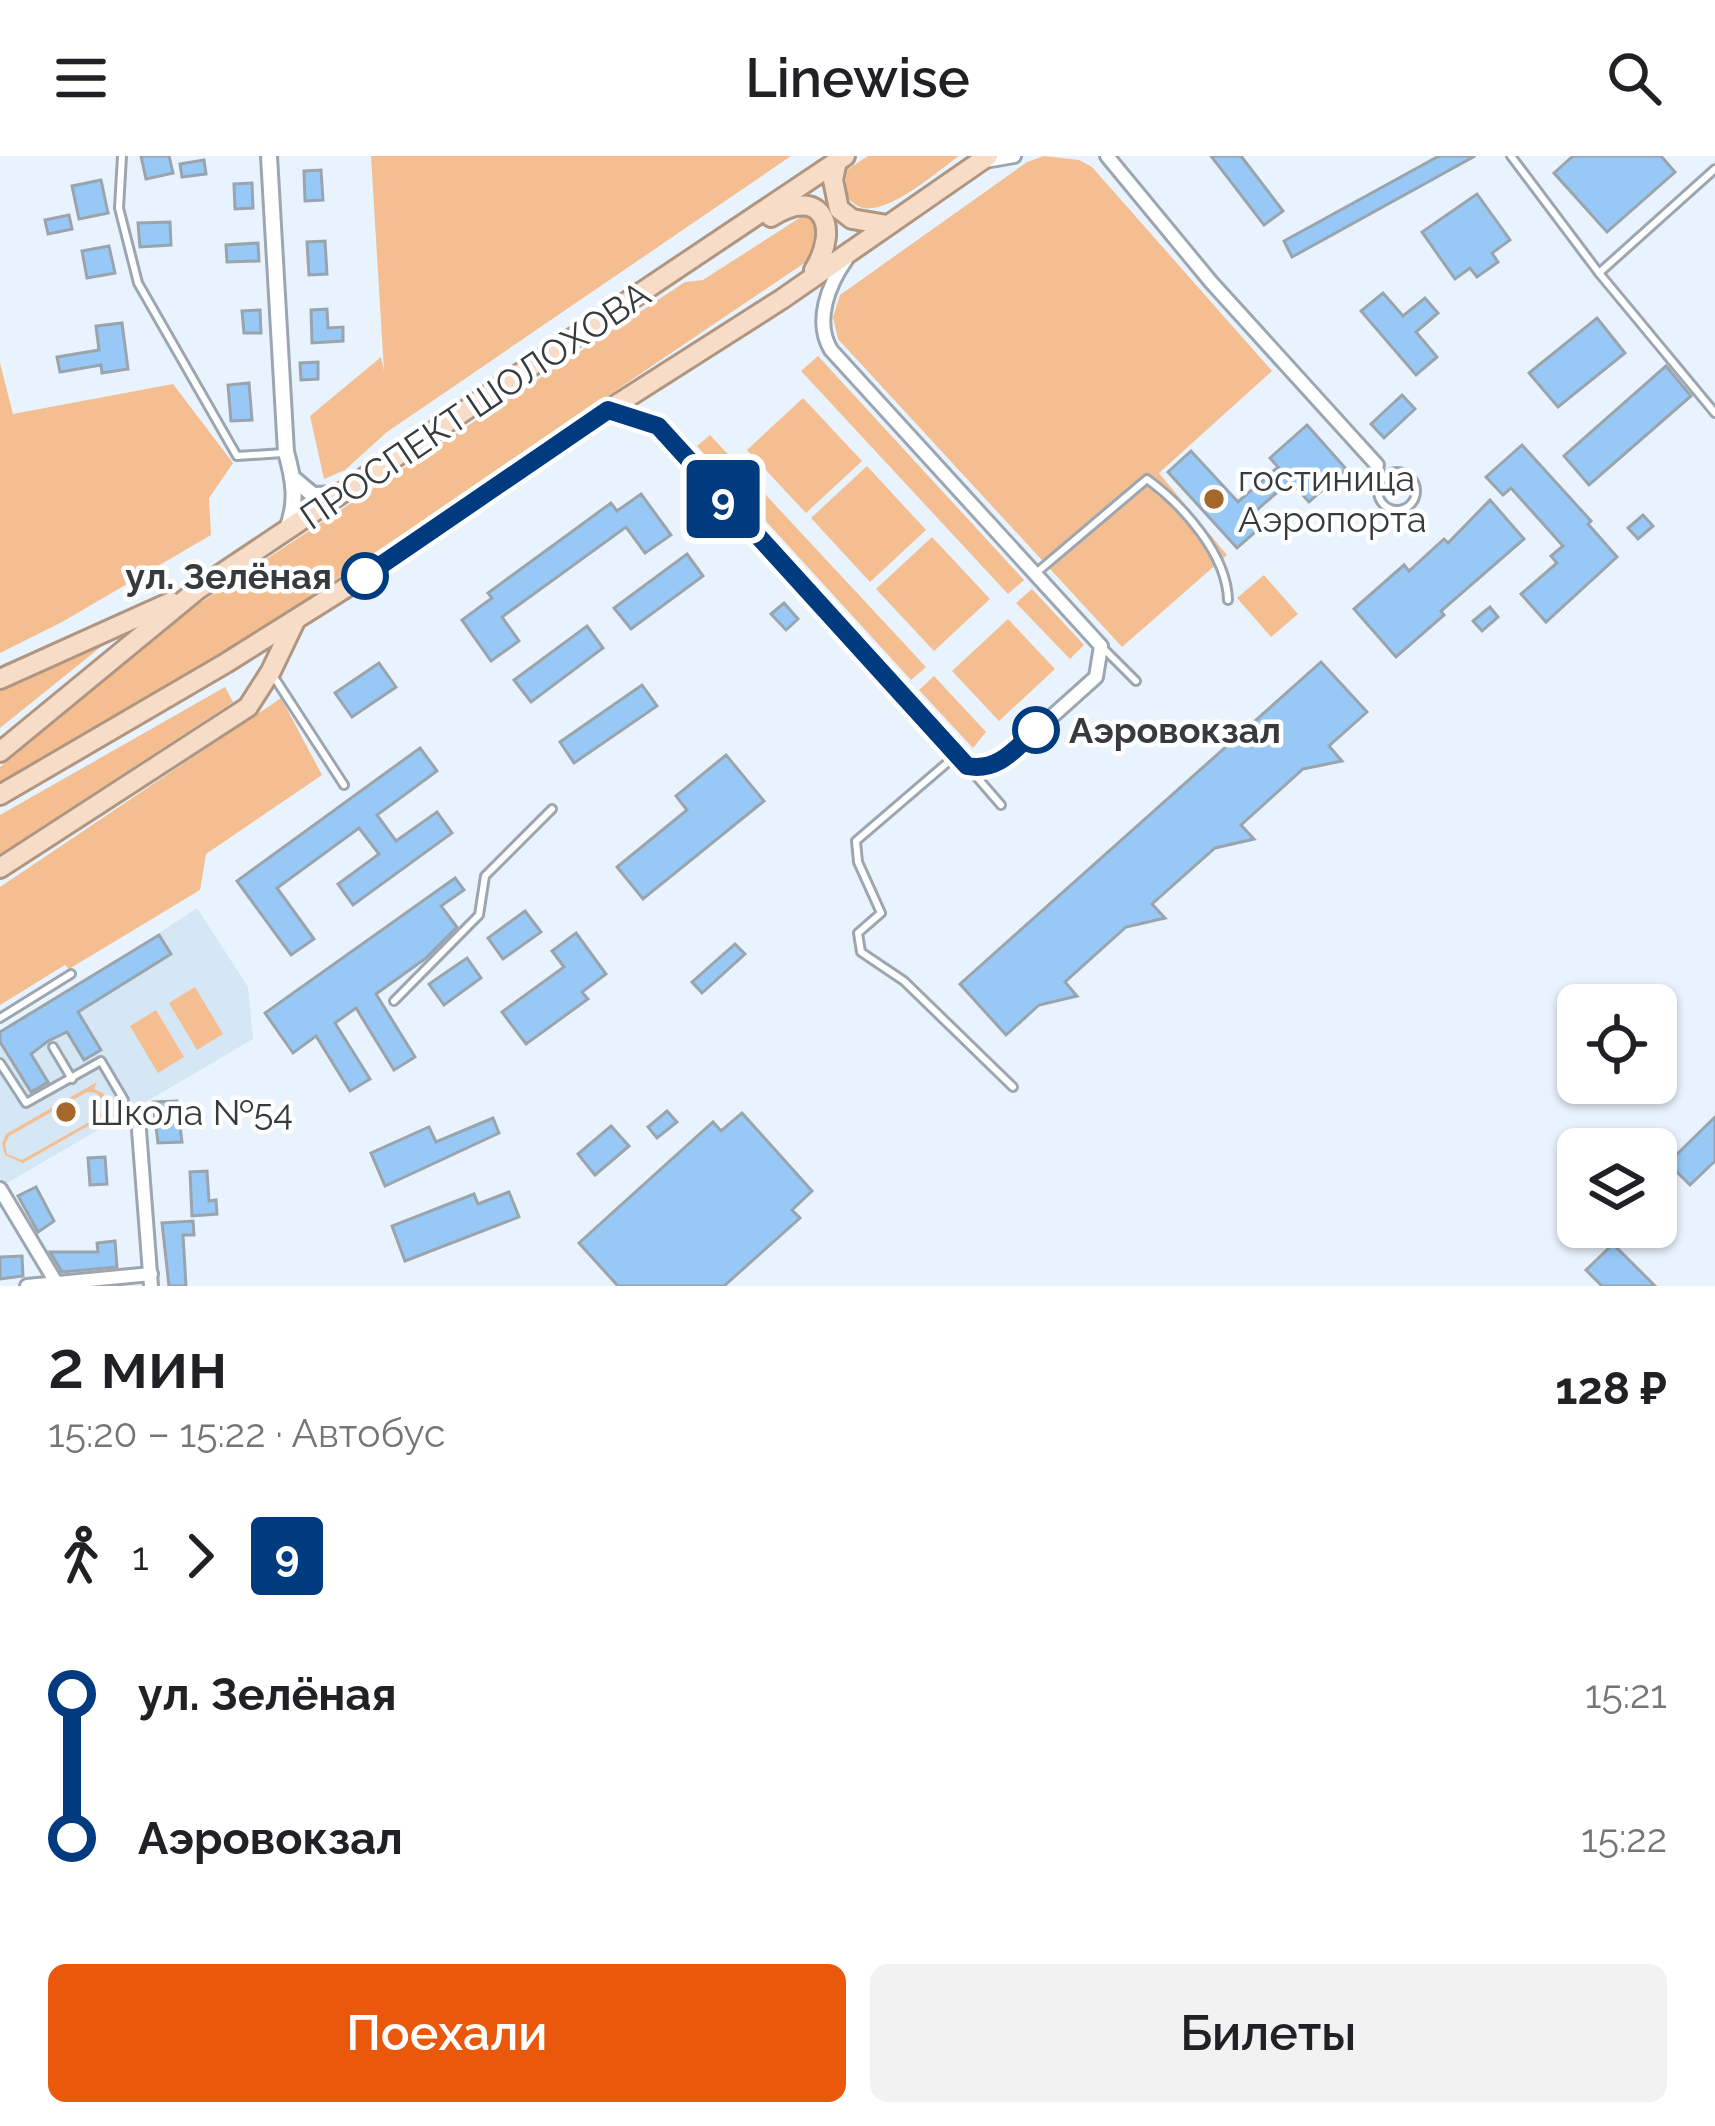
<!DOCTYPE html>
<html lang="ru">
<meta charset="utf-8">
<style>
:root{--surface:#fff;--page:#f2f2f2;--text:#202124;--muted:#757577;--accent:#ea580c}
body{margin:0;font-family:Raleway,sans-serif;background:var(--page);color:var(--text);height:100vh;display:flex;flex-direction:column;font-size:45px;white-space:nowrap}
*{box-sizing:border-box;margin:0}
p{font-size:39px;color:var(--muted)}
.icon{flex:none;width:66px;height:66px;fill:none;stroke:currentColor;stroke-width:2;stroke-linecap:round;stroke-linejoin:round}
.map{position:relative;height:1130px;overflow:hidden}
.sheet{display:flex;flex-direction:column;background:var(--surface);flex:1}
.sheet>*{flex:none}
.badge{padding:0 24px;border-radius:9px;font-size:42px;line-height:78px}
.controls{position:absolute;left:1557px;top:828px;display:grid;gap:24px}
.controls a{display:grid;place-items:center;width:120px;height:120px;border-radius:18px;background:var(--surface);box-shadow:0 3px 9px #0004;font-size:60px}
.map>.badge{position:absolute;translate:-50% -50%;box-shadow:0 0 0 6px #fff}
.legs{display:flex;align-items:center;gap:18px;height:132px;padding:0 48px;font-size:39px}
.legs p{margin-inline-start:auto}
.headline{display:flex;align-items:center;justify-content:space-between;height:204px;padding:0 48px}
h1{font-size:66px;font-weight:600;line-height:90px}
.action{display:flex;gap:24px;margin-top:auto;padding:24px 48px}
.action a{flex:1;height:138px;border-radius:18px;background:var(--accent);color:#fff;font-size:48px;font-weight:600;line-height:138px;text-align:center}
.action a+a{background:var(--page);color:var(--text)}
ul{padding:0 48px;list-style:none}
li{display:flex;align-items:center;gap:42px;height:144px;font-size:45px}
li i{display:grid;place-items:center;width:18px;height:100%;margin:0 15px;background:currentColor}
li i::after{content:'';width:30px;height:30px;margin:-15px;border:9px solid;border-radius:50%;background:var(--surface)}
li p{margin-inline-start:auto}
li:first-child i{background:linear-gradient(#0000 50%,currentColor 0)}
li:last-child i{background:linear-gradient(currentColor 50%,#0000 0)}
header{display:flex;justify-content:space-between;align-items:center;height:156px;padding:0 48px;background:var(--surface);font-size:54px;font-weight:600}
.map>svg:first-child{display:block}
.built{fill:#d5e6f4}
.green{fill:#f4be91;fill-rule:evenodd}
.building{fill:#98c9f6;stroke:#9aa4ad;stroke-width:3}
.lines{fill:none;stroke-linecap:round;stroke-linejoin:round}
.service-casing{stroke:#9ca6b0;stroke-width:12}
.minor-casing{stroke:#9ca6b0;stroke-width:18}
.tertiary-casing{stroke:#9ca6b0;stroke-width:20}
.primary-casing{stroke:#b09680;stroke-width:24}
.service{stroke:#fff;stroke-width:6}
.minor{stroke:#fff;stroke-width:12}
.tertiary{stroke:#fff;stroke-width:14}
.primary{stroke:#f7ddc8;stroke-width:18}
.line-1-casing{stroke:#fff;stroke-width:27}
.line-1{stroke:#003b80;stroke-width:18}
.poi-dot{fill:#a5682c;stroke:#fff;stroke-width:4.5}
.stop-1-dot{fill:#fff;stroke:#003b80;stroke-width:6}
.labels{text-anchor:middle;dominant-baseline:central;stroke-width:9;stroke-linejoin:round;paint-order:stroke}
.street-label{font-size:36px;fill:#363b3e;stroke:#fff}
.poi-label{font-size:36px;fill:#363b3e;stroke:#fff;text-anchor:start}
.stop-label{font-size:36px;font-weight:bold;fill:#363b3e;stroke:#fff;text-anchor:end}
</style>
<header><svg class="icon" aria-label="menu" viewBox="0 0 24 24"><path d="M4 6h16M4 12h16M4 18h16"/></svg>Linewise<svg class="icon" aria-label="search" viewBox="0 0 24 24"><circle cx="10" cy="10" r="6"/><path d="M15 15l6 6"/></svg></header>
<div class="map">
<svg width="1715" height="1130" viewBox="0 0 1715 1130">
<rect width="100%" height="100%" fill="#e9f3fd"/>
<polygon class="built" points="197,752 248,831 253,883 4,1029 0,1022 0,876 12,869 14,873"/>
<g class="green">
<polygon points="371,0 791,0 387,276 345,314 324,323 310,260 381,201 384,215"/>
<path d="M868,0H959C936,16 881,66 856,49C843,41 844,26 848,13Z"/>
<polygon points="1044,0 1079,4 1092,11 1272,215 1159,317 1227,399 1122,491 838,183 833,161 840,139 1027,6"/>
<polygon points="804,59 814,63 819,73 812,100 803,108 163,540 0,631 0,611 176,463 685,126 703,124"/>
<polygon points="818,200 1024,424 1008,438 801,215"/>
<polygon points="0,207 13,258 173,228 233,307 209,342 211,379 62,466 0,497"/>
<polygon points="803,242 862,305 806,357 747,294"/>
<polygon points="710,279 926,511 911,524 697,290"/>
<polygon points="867,310 926,374 870,426 811,362"/>
<polygon points="932,381 990,443 934,495 876,433"/>
<polygon points="1264,419 1298,458 1271,481 1237,442"/>
<polygon points="1032,433 1084,489 1070,503 1016,447"/>
<polygon points="1008,463 1055,513 999,565 952,515"/>
<polygon points="107,486 0,572 0,535"/>
<polygon points="934,520 986,576 973,592 919,534"/>
<polygon points="225,531 233,546 0,698 0,659"/>
<polygon points="281,542 322,619 206,698 200,734 69,813 65,809 0,849 0,731"/>
<polygon points="195,831 223,878 197,894 169,847"/>
<polygon points="156,854 184,901 158,917 130,870"/>
<path d="M97,926L94,933L103,937L108,948L102,962L23,1007L5,999L2,988L6,978ZM87,936L96,937L103,944L100,960L22,1004L7,998L5,989L9,980Z"/>
</g>
<g class="building">
<polygon points="141,0 169,0 173,17 146,23"/>
<polygon points="1211,0 1241,0 1283,55 1264,69"/>
<polygon points="1439,0 1475,0 1292,101 1284,85"/>
<polygon points="1573,0 1661,0 1675,16 1607,76 1554,17"/>
<polygon points="204,4 206,18 182,21 180,8"/>
<polygon points="321,14 323,44 305,45 304,15"/>
<polygon points="101,24 108,57 79,63 72,30"/>
<polygon points="252,27 253,52 235,53 234,28"/>
<polygon points="1477,38 1510,84 1492,97 1498,106 1477,121 1470,112 1455,123 1422,76"/>
<polygon points="69,59 72,73 48,78 45,64"/>
<polygon points="170,66 171,89 140,91 138,67"/>
<polygon points="325,85 327,118 309,119 307,86"/>
<polygon points="258,87 259,105 227,106 226,89"/>
<polygon points="109,90 115,117 87,122 82,95"/>
<polygon points="1383,137 1403,160 1425,142 1438,157 1416,176 1437,201 1416,219 1361,155"/>
<polygon points="327,153 328,172 343,171 343,185 312,187 311,154"/>
<polygon points="260,154 261,177 244,177 242,155"/>
<polygon points="1597,162 1625,197 1558,251 1529,217"/>
<polygon points="122,167 128,213 102,217 101,209 60,216 57,201 99,194 96,170"/>
<polygon points="318,206 318,223 301,224 300,207"/>
<polygon points="1666,210 1691,240 1589,329 1564,300"/>
<polygon points="249,227 252,264 231,265 228,229"/>
<polygon points="1402,239 1415,253 1384,282 1371,268"/>
<polygon points="1307,269 1346,313 1309,346 1290,325 1250,360 1261,371 1237,392 1168,316 1191,295 1238,346 1278,311 1270,302"/>
<polygon points="1522,289 1591,365 1588,368 1617,401 1546,466 1521,438 1557,407 1551,400 1563,390 1511,332 1503,339 1486,321"/>
<polygon points="641,338 671,379 645,397 626,371 502,461 519,485 491,505 462,464 492,442 488,437 611,347 617,355"/>
<polygon points="1490,344 1524,383 1441,455 1444,459 1396,501 1354,453 1404,409 1409,415 1444,383 1448,387"/>
<polygon points="1643,359 1653,370 1638,383 1628,372"/>
<polygon points="687,398 703,420 631,473 614,452"/>
<polygon points="784,447 798,463 786,474 771,458"/>
<polygon points="1490,451 1498,461 1482,475 1473,465"/>
<polygon points="587,470 603,492 531,546 514,524"/>
<polygon points="1321,506 1367,556 1329,590 1342,605 1303,613 1241,669 1254,683 1215,692 1152,748 1165,762 1126,771 1065,826 1077,840 1039,849 1006,879 960,828"/>
<polygon points="379,507 396,531 352,561 335,537"/>
<polygon points="642,529 657,550 574,607 560,586"/>
<polygon points="420,592 437,615 377,659 396,685 437,656 452,677 353,749 338,728 379,698 359,672 277,732 314,783 291,799 237,725"/>
<polygon points="726,599 764,645 643,743 617,711 687,654 676,640"/>
<polygon points="455,722 464,734 441,750 457,771 426,802 376,838 415,901 394,914 356,852 335,867 370,923 350,935 316,880 293,897 265,857"/>
<polygon points="525,755 541,776 503,803 488,782"/>
<polygon points="576,777 606,818 582,836 588,843 526,888 502,856 564,811 552,795"/>
<polygon points="159,779 171,798 78,856 101,894 84,904 67,876 48,885 31,898 48,926 31,936 0,886 0,876"/>
<polygon points="735,788 745,798 702,837 692,826"/>
<polygon points="467,802 481,822 444,849 429,828"/>
<polygon points="177,945 182,986 158,987 153,946"/>
<polygon points="667,955 677,966 657,982 648,971"/>
<polygon points="742,957 812,1035 792,1054 800,1062 724,1130 618,1130 579,1087 713,966 721,975"/>
<polygon points="1715,961 1715,1005 1690,1029 1668,1007"/>
<polygon points="493,962 499,977 385,1030 371,997 429,971 436,986"/>
<polygon points="611,970 629,990 595,1019 578,998"/>
<polygon points="105,1001 107,1028 90,1029 88,1002"/>
<polygon points="207,1015 209,1045 216,1044 217,1058 192,1060 190,1016"/>
<polygon points="36,1031 54,1065 38,1076 18,1040"/>
<polygon points="509,1036 519,1061 405,1105 392,1070 474,1038 478,1048"/>
<polygon points="193,1065 194,1079 183,1079 186,1130 169,1130 162,1067"/>
<polygon points="115,1085 117,1111 62,1116 50,1096 98,1096 97,1087"/>
<polygon points="1613,1088 1655,1130 1602,1130 1586,1114"/>
<polygon points="22,1100 23,1120 0,1123 0,1101"/>
</g>
<g class="lines">
<defs>
<g id="service">
<polyline points="122,0 119,52 138,127 237,300 283,297"/>
<polyline points="1511,0 1599,117 1715,257"/>
<polyline points="1599,117 1715,13"/>
<circle cx="1397" cy="335" r="19"/>
<path d="M1036,417L1147,323C1183,349 1227,399 1228,444"/>
<polyline points="1101,490 1136,525"/>
<polyline points="272,518 344,629"/>
<polyline points="954,601 856,685 858,706 881,757 858,777 861,796 904,825 1013,931"/>
<polyline points="969,612 1001,649"/>
<polyline points="394,845 479,759 485,720 552,653"/>
<polyline points="0,862 71,818"/>
<polyline points="53,891 72,923"/>
<polyline points="0,907 26,947 101,905 124,944"/>
</g>
<g id="minor">
<polyline points="1107,0 1211,126 1377,309"/>
<polyline points="980,6 1014,0"/>
<path d="M609,254L658,270L967,610L978,612L1001,606L1096,521L1101,490L831,194C814,166 828,129 846,104"/>
<polyline points="139,974 151,1130"/>
<polyline points="0,1033 57,1128"/>
<polyline points="27,1130 151,1118"/>
</g>
<g id="tertiary">
<path d="M269,0L286,296C294,324 298,348 286,375"/>
<polyline points="294,323 313,339 342,338"/>
</g>
<g id="primary">
<polyline points="837,5 833,24 839,53 852,63 887,69"/>
<path d="M771,61C821,29 841,70 814,114"/>
<polyline points="0,523 171,446"/>
<polyline points="0,596 197,434 845,0"/>
<polyline points="0,639 226,507 390,404 608,254 782,143 988,0"/>
<polyline points="0,712 248,551 271,515 294,467"/>
</g>
</defs>
<use href="#service" class="service-casing"/>
<use href="#minor" class="minor-casing"/>
<use href="#tertiary" class="tertiary-casing"/>
<use href="#primary" class="primary-casing"/>
<use href="#service" class="service"/>
<use href="#minor" class="minor"/>
<use href="#tertiary" class="tertiary"/>
<use href="#primary" class="primary"/>
</g>
<g class="lines">
<defs>
<path id="line-1" d="M365,420L608,254L658,270L967,610C998,616 1015,593 1036,574"/>
</defs>
<use href="#line-1" class="line-1-casing"/>
<use href="#line-1" class="line-1"/>
</g>
<g class="poi-dot">
<circle cx="1214" cy="343" r="12"/>
<circle cx="66" cy="956" r="12"/>
</g>
<g class="stop-1-dot">
<circle cx="365" cy="420" r="21"/>
<circle cx="1036" cy="574" r="21"/>
</g>
<g class="labels">
<g class="street-label">
<text transform="translate(475 249) rotate(-34)">ПРОСПЕКТ ШОЛОХОВА</text>
</g>
<g class="poi-label">
<text x="1238" y="322">гостиница<tspan x="1238" dy="41">Аэропорта</tspan></text>
<text x="90" y="956">Школа №54</text>
</g>
<g class="stop-label">
<text x="332" y="420">ул. Зелёная</text>
<text x="1069" y="574" text-anchor="start">Аэровокзал</text>
</g>
</g>
</svg>
<div class="controls">
<a><svg class="icon" aria-label="locate" viewBox="0 0 24 24"><circle cx="12" cy="12" r="6"/><path d="M12 2v4M12 18v4M2 12h4M18 12h4"/></svg></a>
<a><svg class="icon" aria-label="layers" viewBox="0 0 24 24"><path d="M12 4l9 5-9 5-9-5zM3 14l9 5 9-5"/></svg></a>
</div>
<b class="badge" style="left:723px;top:343px;background:#003b80;color:#fff">9</b>
</div>
<section class="sheet">
<div class="headline"><div><h1>2 мин</h1><p>15:20 – 15:22 · Автобус</p></div><b>128 ₽</b></div>
<div class="legs"><svg class="icon" aria-label="walk" viewBox="0 0 24 24"><circle cx="13" cy="4" r="2"/><path d="M13 8l-2 6 4 7M11 14l-3 7M7 12l3-4h3l4 4"/></svg>1<svg class="icon" aria-label="forward" viewBox="0 0 24 24"><path d="M9 5l7 7-7 7"/></svg><b class="badge" style="background:#003b80;color:#fff">9</b></div>
<ul>
<li><i style="color:#003b80"></i><b>ул. Зелёная</b><p>15:21</p></li>
<li><i style="color:#003b80"></i><b>Аэровокзал</b><p>15:22</p></li>
</ul>
<div class="action"><a>Поехали</a><a>Билеты</a></div>
</section>
